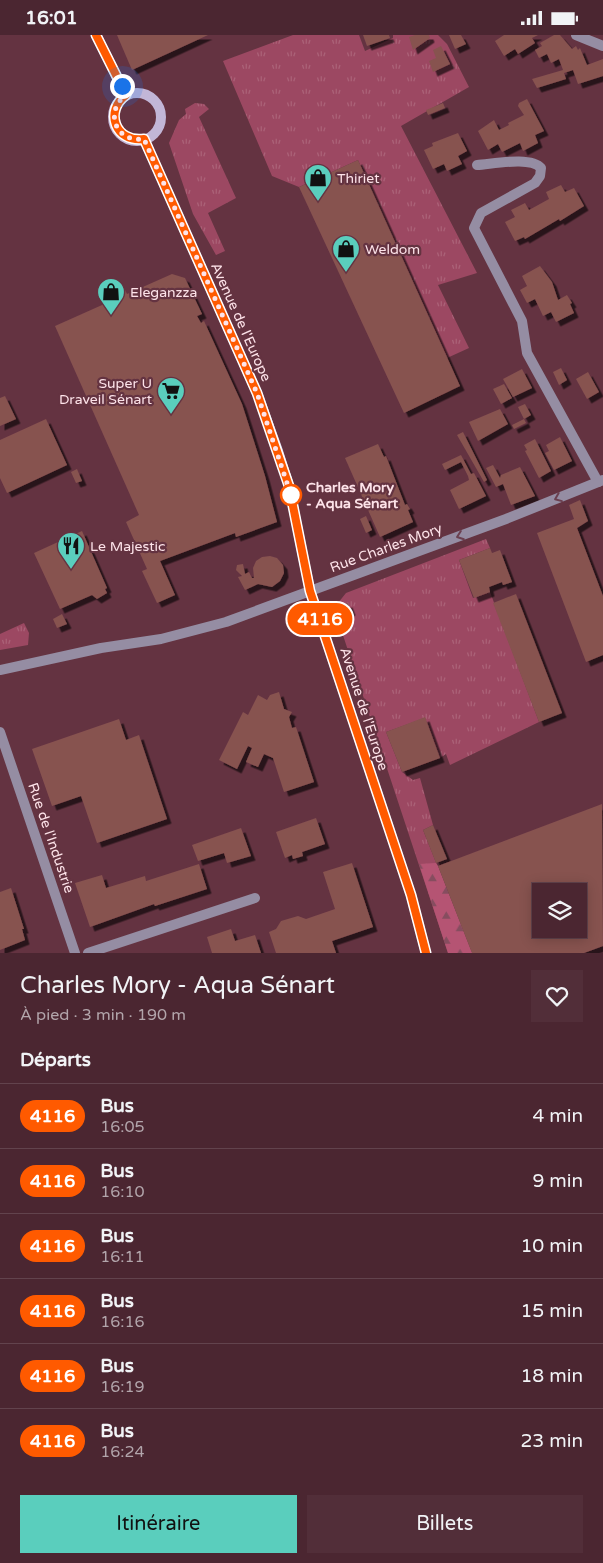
<!DOCTYPE html>
<html lang="fr">
<meta charset="utf-8">
<style>
:root{--surface:#4b2631;--page:#522e39;--text:#f1f3f6;--muted:#b2a5ab;--line:#62434d;--accent:#5acebd}
body{margin:0;font-family:"Varela Round",sans-serif;background:var(--page);color:var(--text);height:100vh;display:flex;flex-direction:column;font-size:19px;white-space:nowrap}
*{box-sizing:border-box;margin:0}
p{font-size:16px;color:var(--muted)}
.icon{flex:none;width:28px;height:28px;fill:none;stroke:currentColor;stroke-width:2;stroke-linecap:round;stroke-linejoin:round}
.map{position:relative;height:918px;overflow:hidden}
.drawer{display:flex;flex-direction:column;background:var(--surface);flex:1}
.drawer>*{flex:none}
.badge{padding:0 10px;border-radius:16px;font-size:18px;line-height:32px}
.tools{position:absolute;left:532px;top:848px;display:grid;gap:10px}
.tools a{display:grid;place-items:center;width:55px;height:55px;border-radius:0px;background:var(--surface);box-shadow:0 2px 12px #0003,0 0 0 1px var(--line);font-size:25px}
.you{position:absolute;width:25px;height:25px;margin:-12px;border:4px solid #fff;border-radius:50%;background:#1a73e8;box-shadow:0 0 0 8px #1a73e833}
.map>.badge{position:absolute;translate:-50% -50%;box-shadow:0 0 0 2px #fff}
h2{padding:0 20px;font-size:19px;line-height:45px}
.round{display:grid;place-items:center;flex:none;width:52px;height:52px;border-radius:0px;background:var(--page)}
.head{display:flex;align-items:center;justify-content:space-between;height:85px;padding:0 20px}
h1{font-size:24px;font-weight:600;line-height:38px}
.action{display:flex;gap:10px;margin-top:auto;padding:10px 20px}
.action a{flex:1;height:58px;border-radius:0px;background:var(--accent);color:#111;font-size:20px;font-weight:600;line-height:58px;text-align:center}
.action a+a{background:var(--page);color:var(--text)}
ul{padding:0;list-style:none}
li{display:flex;align-items:center;gap:15px;height:65px;padding:0 20px;border-top:1px solid var(--line)}
li div{flex:1}
li b{display:block;font-size:19px}
li em{font-style:normal}
li .badge{min-width:55px;font-weight:700;text-align:center}
.status{display:flex;justify-content:space-between;align-items:center;height:35px;padding:0 25px;background:var(--surface);direction:ltr}
.status svg{height:14px;fill:currentColor}
.map>svg:first-child{display:block}
.grass{fill:url(#grass-tufts)}
.forest{fill:url(#forest-firs)}
.building{fill:#875250;fill-rule:evenodd;filter:url(#shadow)}
.lines{fill:none;stroke-linecap:round;stroke-linejoin:round}
.minor{stroke:#958da3;stroke-width:10}
.secondary{stroke:#c2b6d7;stroke-width:10}
.oneway{stroke:#6b4050}
.line-casing{stroke:#fff;stroke-width:11}
.line{stroke:#ff5a00;stroke-width:8}
.walk{stroke:#fde3e9;stroke-width:5;stroke-dasharray:0 9}
.stop-dot{fill:#fff;stroke:#ff5a00;stroke-width:2.5}
.labels{text-anchor:middle;dominant-baseline:central;stroke-width:4.5;stroke-linejoin:round;paint-order:stroke}
.poi-label{font-size:14px;fill:#fde3e9;stroke:#643341;text-anchor:start}
.street-label{font-size:14px;fill:#fde3e9;stroke:#643341}
.stop-label{font-size:14px;font-weight:bold;fill:#fde3e9;stroke:#643341;text-anchor:start}
</style>
<div class="status"><b>16:01</b><svg viewBox="0 0 49 12"><path d="M0 12V9h3v3zM5 12V6h3v6zM10 12V3h3v9zM15 12V0h3v12zM26 1h20v11H26zM47 4h2v5h-2z"/></svg></div>
<div class="map">
<svg width="603" height="918" viewBox="0 0 603 918">
<defs>
<pattern id="grass-tufts" width="24" height="20" patternUnits="userSpaceOnUse" patternTransform="scale(1.25)"><rect width="24" height="20" fill="#9c4862"/><path d="M3 7l-1-3M5 7V3M7 7l1-3M15 17l-1-3M17 17v-4M19 17l1-3" fill="none" stroke="#ab6278"/></pattern>
<pattern id="forest-firs" width="22" height="20" patternUnits="userSpaceOnUse" patternTransform="scale(1.25)"><rect width="22" height="20" fill="#b55473"/><path d="M5 1l3.5 6h-7zM16 11l3.5 6h-7z" fill="#864d5f"/></pattern>
<filter id="shadow"><feDropShadow dx="4.5" dy="4.5" stdDeviation="0" flood-color="#0009"/></filter>
</defs>
<rect width="100%" height="100%" fill="#643341"/>
<g class="grass">
<polygon points="293,0 359,0 365,16 393,3 393,0 438,0 447,9 469,52 401,91 477,238 438,250 469,313 447,323 358,125 299,152 272,141 223,26"/>
<polygon points="195,68 204,69 209,74 199,82 236,163 208,178 225,216 216,220 193,179 169,108 179,85 186,79 185,74"/>
<polygon points="486,504 490,513 459,525 473,563 490,557 539,687 450,730 446,719 440,723 425,683 386,697 402,737 413,745 420,743 433,790 423,795 472,918 448,918 334,573 346,558"/>
<polygon points="24,588 29,598 28,610 0,615 0,599"/>
</g>
<polygon class="forest" points="436,828 438,831 472,918 448,918 419,829"/>
<g class="building">
<polygon points="117,0 208,0 132,35"/>
<polygon points="363,0 389,0 390,3 367,11"/>
<polygon points="415,0 429,0 430,3 413,15 409,2"/>
<polygon points="449,0 461,0 466,9 455,14"/>
<polygon points="504,0 538,0 532,3 535,8 518,19 515,14 504,21 495,6"/>
<polygon points="554,0 560,0 572,14 576,11 578,15 580,13 587,30 603,24 603,41 578,49 573,35 564,38 566,44 537,53 532,44 563,35 559,24 551,28 547,19 539,23 535,15 542,11 540,8"/>
<polygon points="441,11 450,29 433,37 429,26 436,23 433,15"/>
<polygon points="527,64 544,96 535,100 538,108 523,116 520,108 502,117 498,109 488,115 478,96 494,85 499,95 509,90 508,88 524,80 518,71 519,68"/>
<polygon points="443,68 445,73 428,80 426,75"/>
<polygon points="458,98 467,116 458,121 462,129 447,136 444,129 433,134 424,115 433,111 432,108"/>
<polygon points="358,125 460,351 404,378 299,152"/>
<polygon points="561,150 565,157 574,153 584,171 560,186 559,184 525,204 524,202 515,206 505,187 515,182 511,175 525,168 529,175 549,164 546,157"/>
<polygon points="540,231 552,247 558,265 567,260 572,268 570,269 574,278 556,287 551,277 543,281 535,264 527,268 520,255 527,251 522,241"/>
<polygon points="172,239 185,243 202,279 197,281 201,288 204,286 242,369 265,441 277,487 236,502 235,498 160,526 175,560 157,568 142,536 147,534 126,487 139,480 55,291 111,266 109,262 125,255 127,259"/>
<polygon points="561,333 567,345 559,350 553,337"/>
<polygon points="522,334 532,353 513,362 503,344"/>
<polygon points="588,337 599,357 587,364 576,344"/>
<polygon points="504,349 512,363 501,369 493,354"/>
<polygon points="5,361 16,384 0,391 0,363"/>
<polygon points="525,369 531,380 524,384 526,388 514,394 512,390 524,384 518,372"/>
<polygon points="500,374 508,389 478,406 469,387"/>
<polygon points="46,384 67,430 7,458 0,443 0,405"/>
<polygon points="463,397 487,445 484,447 457,400"/>
<polygon points="560,402 572,426 554,435 545,418 549,416 546,410"/>
<polygon points="535,404 551,436 539,443 525,416 527,415 524,410"/>
<polygon points="378,409 384,422 386,421 405,470 407,469 410,474 408,475 413,487 380,502 345,423"/>
<polygon points="461,420 471,439 474,438 486,461 459,474 450,455 469,445 468,441 461,427 445,435 442,429"/>
<polygon points="493,430 500,443 501,440 520,432 535,461 511,470 503,449 496,452 486,433"/>
<polygon points="77,434 82,446 76,448 71,437"/>
<polygon points="580,465 588,486 577,493 603,561 603,620 586,627 537,498 574,484 569,470"/>
<polygon points="366,481 372,495 366,498 360,484"/>
<polygon points="82,496 107,553 105,554 107,558 97,564 92,560 60,574 34,518"/>
<polygon points="490,513 492,518 500,515 512,547 503,550 502,547 489,552 490,557 474,563 459,525"/>
<polygon points="270,521 277,523 283,530 284,538 280,546 272,552 258,549 245,555 238,542 242,541 236,535 237,530 243,529 245,539 249,537 252,543 254,543 253,533 256,526 262,522"/>
<polygon points="516,559 562,678 539,687 493,568"/>
<polygon points="348,568 351,576 341,580 338,572"/>
<polygon points="62,579 67,589 57,593 53,584"/>
<polygon points="279,657 284,674 292,677 289,682 292,693 296,692 314,747 284,757 273,723 264,719 258,732 246,727 252,713 248,711 237,734 219,725 243,677 248,680 258,660 267,665 270,660"/>
<polygon points="425,682 440,723 402,737 386,697"/>
<polygon points="119,684 126,705 139,700 167,784 97,808 81,761 52,771 32,714"/>
<path d="M602,769L603,911L584,918H472L438,831ZM541,856H579V894H541Z"/>
<polygon points="316,783 325,809 302,817 303,821 293,824 292,820 285,823 276,797"/>
<polygon points="433,790 447,824 436,828 423,795"/>
<polygon points="241,793 251,821 227,828 224,818 198,826 192,810"/>
<polygon points="352,828 373,892 332,906 336,918 276,918 269,897 276,894 281,886 298,881 306,884 335,874 323,837"/>
<polygon points="199,829 207,854 155,871 154,869 90,892 75,848 102,840 106,853 145,841 146,846"/>
<polygon points="11,853 24,894 22,894 25,905 0,915 0,857"/>
<polygon points="231,894 235,906 255,900 261,918 212,918 207,902"/>
</g>
<g class="lines">
<g class="minor">
<polyline points="576,0 603,11"/>
<path d="M477,130C493,129 531,121 541,133L540,141L535,148L481,178L474,193L522,286L527,318L598,447"/>
<polyline points="0,635 101,613 161,604 226,587 506,484 603,445"/>
<polyline points="0,697 75,918"/>
<polyline points="88,918 255,863"/>
</g>
<g class="secondary">
<polyline points="96,0 126,60"/>
<circle cx="137" cy="82" r="24"/>
<polyline points="144,104 257,358 278,416 289,451 310,556 411,860 426,918"/>
</g>
</g>
<defs><path id="oneway-chevron" d="M-2-3.5L2.5 0L-2 3.5" fill="none" stroke-width="1.6" stroke-linecap="round" stroke-linejoin="round" transform="scale(1.25)"/></defs>
<g class="oneway">
<use href="#oneway-chevron" transform="translate(558 463) rotate(158)"/>
<use href="#oneway-chevron" transform="translate(460 501) rotate(160)"/>
</g>
<g class="lines">
<defs>
<path id="line" d="M96,0L126,60C104,76 115,108 144,104L257,358L289,451L310,556L411,860L426,918"/>
</defs>
<use href="#line" class="line-casing"/>
<use href="#line" class="line"/>
<path class="walk" d="M122,51L126,60C104,76 115,108 144,104L257,358L291,460"/>
</g>
<defs>
<symbol id="shop-pin" viewBox="-11 -11 22 30"><path d="M0 17L-7.5 6A9.5 9.5 0 1 1 7.5 6Z" fill="#5acebd" stroke="#643341"/><path d="M-5-2.5h2.3a2.7 3.5 0 0 1 5.4 0H5L5.5 6h-11ZM-1.5-2.5h3a1.5 2.3 0 0 0-3 0Z" fill="#111"/></symbol>
<symbol id="supermarket-pin" viewBox="-11 -11 22 30"><path d="M0 17L-7.5 6A9.5 9.5 0 1 1 7.5 6Z" fill="#5acebd" stroke="#643341"/><path d="M-6-5.5h2.5l.6 2H6L4.5 2H-2.5L-4.4-4H-6ZM-1.5 3.2a1.3 1.3 0 1 0 .1 0ZM3 3.2a1.3 1.3 0 1 0 .1 0Z" fill="#111"/></symbol>
<symbol id="restaurant-pin" viewBox="-11 -11 22 30"><path d="M0 17L-7.5 6A9.5 9.5 0 1 1 7.5 6Z" fill="#5acebd" stroke="#643341"/><path d="M-5-6h1v4h1v-4h1v4h1v-4h1v5L-1.5 .5V6h-2V.5L-5-1ZM5-6V6H3V1.5H1.5Q1.5-4 5-6Z" fill="#111"/></symbol>
</defs>
<g fill-rule="evenodd">
<use href="#shop-pin" x="302" y="127" width="32" height="43"/>
<use href="#shop-pin" x="330" y="198" width="32" height="43"/>
<use href="#shop-pin" x="95" y="241" width="32" height="43"/>
<use href="#supermarket-pin" x="155" y="340" width="32" height="43"/>
<use href="#restaurant-pin" x="55" y="495" width="32" height="43"/>
</g>
<circle class="stop-dot" cx="291" cy="460" r="10"/>
<g class="labels">
<g class="poi-label">
<text x="337" y="143">Thiriet</text>
<text x="365" y="214">Weldom</text>
<text x="130" y="257">Eleganzza</text>
<text x="152" y="348" text-anchor="end">Super U<tspan x="152" dy="16">Draveil Sénart</tspan></text>
<text x="90" y="511">Le Majestic</text>
</g>
<g class="street-label">
<text transform="translate(241 287) rotate(66)">Avenue de l'Europe</text>
<text transform="translate(386 513) rotate(-20)">Rue Charles Mory</text>
<text transform="translate(364 674) rotate(72)">Avenue de l'Europe</text>
<text transform="translate(51 803) rotate(71)">Rue de l'Industrie</text>
</g>
<g class="stop-label">
<text x="306" y="452">Charles Mory<tspan x="306" dy="16">- Aqua Sénart</tspan></text>
</g>
</g>
</svg>
<div class="tools">
<a><svg class="icon" aria-label="layers" viewBox="0 0 24 24"><path d="M12 4l9 5-9 5-9-5zM3 14l9 5 9-5"/></svg></a>
</div>
<div class="you" style="left:122px;top:51px"></div>
<b class="badge" style="left:320px;top:584px;background:#ff5a00;color:#fff">4116</b>
</div>
<section class="drawer">
<div class="head"><div><h1>Charles Mory - Aqua Sénart</h1><p>À pied · 3 min · 190 m</p></div><a class="round"><svg class="icon" aria-label="heart" viewBox="0 0 24 24"><path d="M12 20l-8-8c-3-5 5-10 8-4 3-6 11-1 8 4z"/></svg></a></div>
<h2>Départs</h2>
<ul>
<li><span class="badge" style="background:#ff5a00;color:#fff">4116</span><div><b>Bus</b><p>16:05</p></div><em>4 min</em></li>
<li><span class="badge" style="background:#ff5a00;color:#fff">4116</span><div><b>Bus</b><p>16:10</p></div><em>9 min</em></li>
<li><span class="badge" style="background:#ff5a00;color:#fff">4116</span><div><b>Bus</b><p>16:11</p></div><em>10 min</em></li>
<li><span class="badge" style="background:#ff5a00;color:#fff">4116</span><div><b>Bus</b><p>16:16</p></div><em>15 min</em></li>
<li><span class="badge" style="background:#ff5a00;color:#fff">4116</span><div><b>Bus</b><p>16:19</p></div><em>18 min</em></li>
<li><span class="badge" style="background:#ff5a00;color:#fff">4116</span><div><b>Bus</b><p>16:24</p></div><em>23 min</em></li>
</ul>
<div class="action"><a>Itinéraire</a><a>Billets</a></div>
</section>
